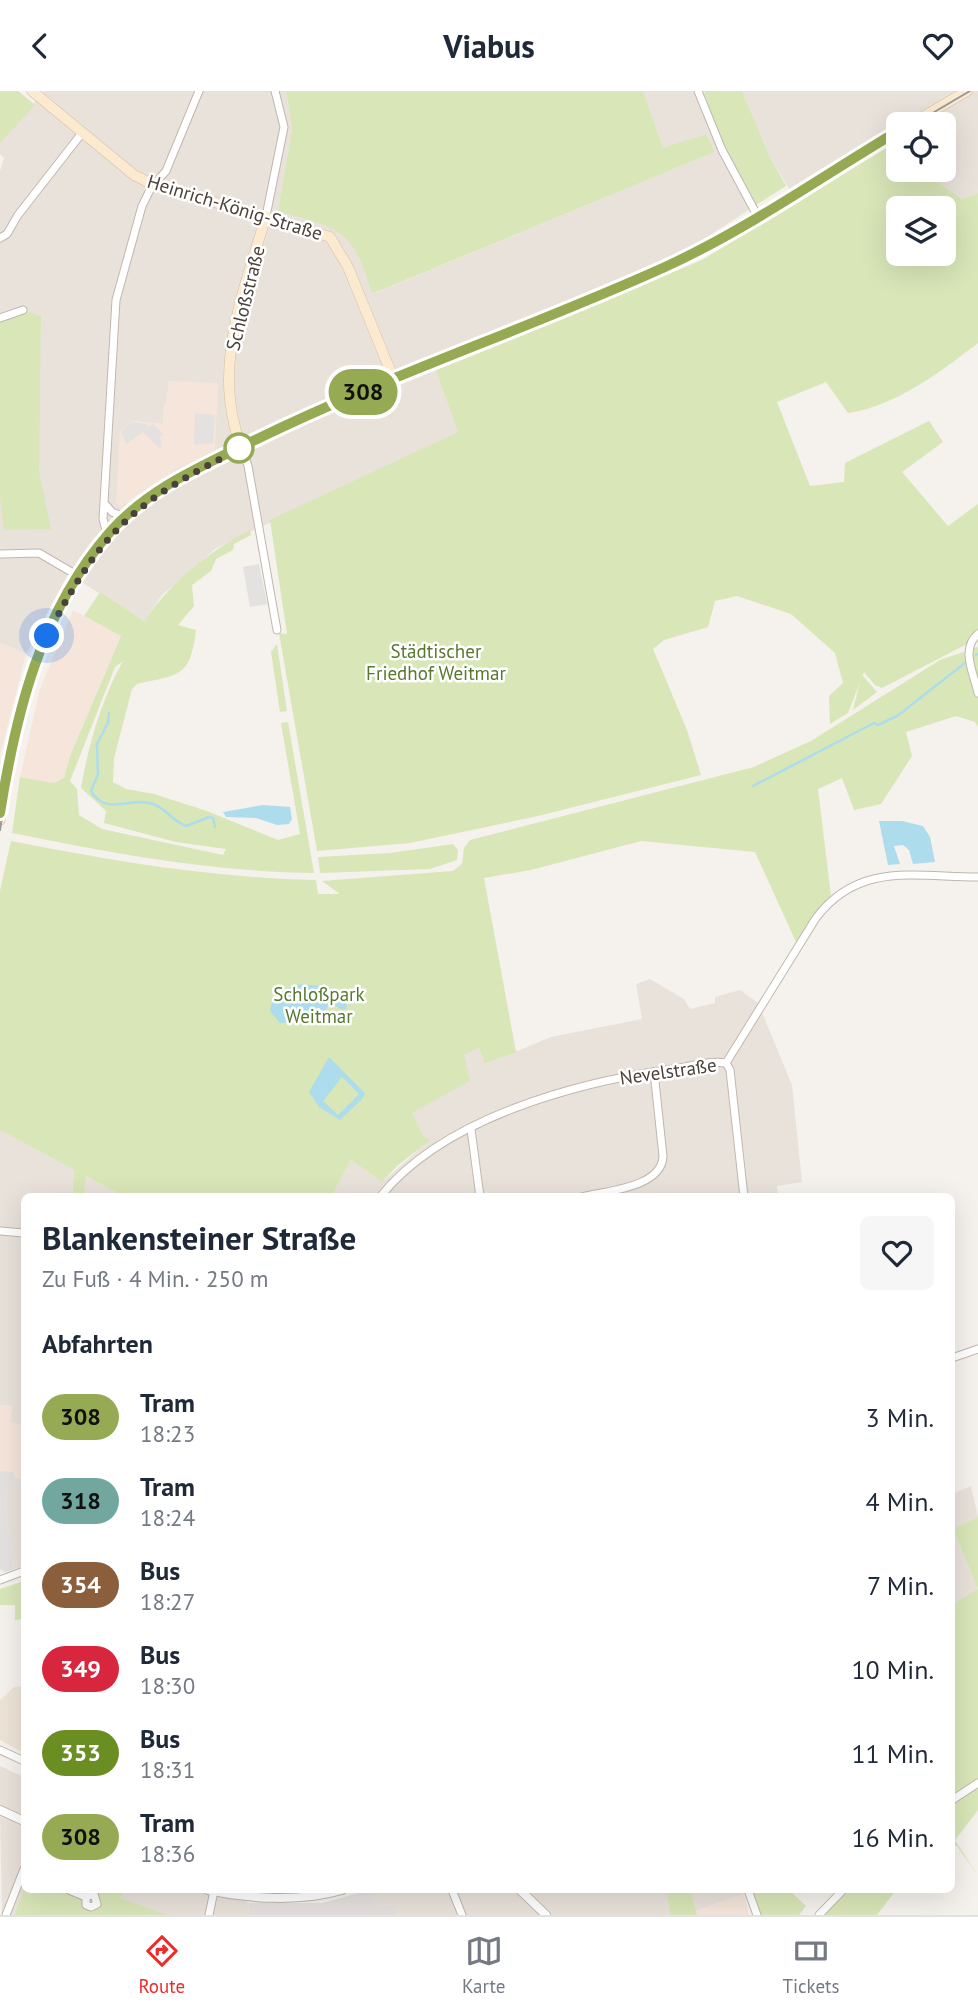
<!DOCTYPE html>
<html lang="de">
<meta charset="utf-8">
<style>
:root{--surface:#fff;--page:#f6f6f7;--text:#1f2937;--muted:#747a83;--line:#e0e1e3;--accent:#ee2b2c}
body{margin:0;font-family:"PT Sans",sans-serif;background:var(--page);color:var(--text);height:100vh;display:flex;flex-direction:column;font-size:26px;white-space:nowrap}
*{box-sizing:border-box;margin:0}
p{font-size:23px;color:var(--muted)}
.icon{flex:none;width:38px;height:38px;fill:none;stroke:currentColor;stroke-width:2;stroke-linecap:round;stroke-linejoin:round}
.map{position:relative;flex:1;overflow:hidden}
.details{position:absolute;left:21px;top:1102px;width:934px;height:700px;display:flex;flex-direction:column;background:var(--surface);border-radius:10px;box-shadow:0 7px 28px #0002}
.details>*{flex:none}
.badge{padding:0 14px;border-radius:23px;font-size:24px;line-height:46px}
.tools{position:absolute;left:886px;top:21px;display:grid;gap:14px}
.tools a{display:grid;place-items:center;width:70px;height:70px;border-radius:10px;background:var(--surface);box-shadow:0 7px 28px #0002;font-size:35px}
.you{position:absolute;width:35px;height:35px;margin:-18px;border:5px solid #fff;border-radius:50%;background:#1a73e8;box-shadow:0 0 0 10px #1a73e833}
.map>.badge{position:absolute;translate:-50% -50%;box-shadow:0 0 0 4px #fff}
h2{padding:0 21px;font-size:26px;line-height:63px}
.round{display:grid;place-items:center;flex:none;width:74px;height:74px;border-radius:10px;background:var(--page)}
.head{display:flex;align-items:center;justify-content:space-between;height:119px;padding:0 21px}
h1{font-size:33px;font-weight:700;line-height:52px}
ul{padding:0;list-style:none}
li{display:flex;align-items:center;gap:21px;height:84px;padding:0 21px}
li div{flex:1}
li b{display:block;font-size:26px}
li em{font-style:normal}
li .badge{min-width:77px;font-weight:700;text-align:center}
header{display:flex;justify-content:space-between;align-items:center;height:91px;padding:0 21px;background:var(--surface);font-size:32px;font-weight:700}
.tab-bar{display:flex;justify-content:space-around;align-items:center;height:98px;border-top:2px solid var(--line);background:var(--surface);font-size:19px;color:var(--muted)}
.tab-bar a{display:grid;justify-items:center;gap:4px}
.tab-bar .selected{color:var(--accent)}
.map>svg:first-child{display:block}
.residential{fill:#e9e2db;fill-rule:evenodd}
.commercial{fill:#f5e5da}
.industrial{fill:#e5e0dd}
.education{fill:#ede4d7}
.green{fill:#d9e6b8;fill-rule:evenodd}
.parking{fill:#e4e2e0}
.water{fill:#addded;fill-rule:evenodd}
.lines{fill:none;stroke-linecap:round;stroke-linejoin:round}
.stream{stroke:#addded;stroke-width:2.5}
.minor-casing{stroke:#c0b7af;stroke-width:9}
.tertiary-casing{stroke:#c0b7af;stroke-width:10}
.secondary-casing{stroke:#d5bfa1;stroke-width:11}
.minor{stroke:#fff;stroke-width:7}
.tertiary{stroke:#fff;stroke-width:8}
.secondary{stroke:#fcead0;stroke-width:10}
.tram{stroke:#9a9a9a;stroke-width:2}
.line-casing{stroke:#fff;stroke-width:16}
.line{stroke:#95aa53;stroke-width:10}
.walk{stroke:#4a413a;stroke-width:7;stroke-dasharray:0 12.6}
.stop-dot{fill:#fff;stroke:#95aa53;stroke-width:3.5}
.labels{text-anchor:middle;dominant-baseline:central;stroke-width:5;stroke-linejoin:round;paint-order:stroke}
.street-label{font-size:19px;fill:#4a413a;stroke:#fff}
.park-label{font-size:19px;fill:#57792f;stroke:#fff}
</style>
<header><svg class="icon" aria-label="back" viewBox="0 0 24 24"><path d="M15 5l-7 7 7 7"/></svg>Viabus<svg class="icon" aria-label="heart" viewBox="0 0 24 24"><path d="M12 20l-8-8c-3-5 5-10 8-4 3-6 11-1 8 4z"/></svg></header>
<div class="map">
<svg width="978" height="1824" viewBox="0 0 978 1824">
<rect width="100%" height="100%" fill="#f5f1ec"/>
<g class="residential">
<path d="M44,0H286L292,38L278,120L335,136L352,152L360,166L373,203L715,61L706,43L663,58L643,0H704L714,35L734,78L756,114L686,160L429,268L436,279L459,341L215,458L162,504L144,530L68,483L26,563L0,552V80L4,67L0,63V52ZM165,313L215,358L176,378L126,413L133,330L163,333Z"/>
<polygon points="742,0 978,0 978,102 962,108 921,79 943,79 943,33 898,33 898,56 891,61 884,58 797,111 770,66"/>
<polygon points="650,888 684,908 690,918 715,912 715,906 740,899 758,912 792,994 802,1091 777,1095 778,1106 331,1106 351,1069 382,1091 430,1049 424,1046 411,1022 469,990 463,964 479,957 486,973 551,946 642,928 636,893"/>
<polygon points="0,1039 74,1079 72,1106 24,1106 24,1334 10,1332 12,1315 0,1314"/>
<polygon points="86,1085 125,1106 84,1106"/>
<polygon points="14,1386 24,1387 24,1475 14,1478 5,1416 7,1393 14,1393"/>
<polygon points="971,1395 978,1426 953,1438 978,1498 978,1547 952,1578 952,1403"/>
<polygon points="0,1675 24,1686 24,1726 0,1715"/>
<polygon points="0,1724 24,1733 24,1768 2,1824"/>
<polygon points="24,1788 24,1799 191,1799 244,1808 248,1812 249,1824 10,1824"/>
<polygon points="370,1799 666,1799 670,1824 397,1824 393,1813 375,1818"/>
<polygon points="691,1799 745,1799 744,1803 696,1820"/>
</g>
<g class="commercial">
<polygon points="169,290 218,292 215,358 176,378 121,415 116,413 120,340 133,330 163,333"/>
<polygon points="73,519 121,545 70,665 64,687 54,692 20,686 40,598"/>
<polygon points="0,552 26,563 0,664"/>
<polygon points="0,1314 12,1314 10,1332 24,1334 24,1387 14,1386 14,1393 7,1393 5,1416 14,1478 5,1481 0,1478"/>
<polygon points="744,1803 749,1824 697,1824 696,1820"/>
</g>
<polygon class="industrial" points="370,1799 375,1817 394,1813 397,1824 249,1824 248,1812 322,1812"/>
<polygon class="education" points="24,1595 24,1662 0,1649 0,1609 14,1596"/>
<g class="green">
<polygon points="0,0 18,0 35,14 0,52"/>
<path d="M286,0H643L663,57L706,43L715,61L372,203C353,137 340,138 278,120L292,38Z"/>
<path d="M704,0H742L770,66L786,95L756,114C734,77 716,41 704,0Z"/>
<path d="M898,56V79H921L962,108L978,102V252C940,281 896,315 848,322L826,291L777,311L810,395L844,391L845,372L929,330L943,351L902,381L948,435L978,413V551L973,545L967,553L882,597L875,594L864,581L848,622L830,633L829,605L843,592L835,562L791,523L737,505L715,510L708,536L664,549L653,558L687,639L701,684L538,725L410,752L317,760L279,542L287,543L270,429L458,341L436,279L702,169L885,58L891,61ZM898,117H943V163H898Z"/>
<polygon points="26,220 41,225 39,381 51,438 4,439 0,406 0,231"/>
<path d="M250,439L251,444L234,453L233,459L216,468L211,480L192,494L194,515L178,534L196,539C190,587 180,583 137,593L132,598L114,667L113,691L126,698L154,703L207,720L278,749L300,743L281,632L288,631L314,782C211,781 112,762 12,742L20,686L54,692L64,687L70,665L121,545L84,525L100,501L144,530C172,490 208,461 250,439ZM123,570C101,610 89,652 81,697L106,720L104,732L176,751L226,758L223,764L102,738L79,724L77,698L70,690L115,576Z"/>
<polygon points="277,553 287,620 280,621 271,561"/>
<path d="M978,556V636L975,631L956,625L906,641L912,665L881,713L854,719L842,687L818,698L831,805L796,851L755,761L641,750L531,779L484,787L516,961L485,973L479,957L464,964L470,990L412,1022L424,1046L431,1049L398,1074L382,1091L351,1069L331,1106H125L86,1085L84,1106H72L74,1079L0,1039V800L11,750C113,770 213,787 316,789L318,803H340L322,790L453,780L462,773L464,757L470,749L754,676L811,650L940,569Z"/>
<polygon points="863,585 877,601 853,619 861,586"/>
<polygon points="453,753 458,759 457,769 430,778 320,782 318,766 390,762"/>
<polygon points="978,1426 978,1689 952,1705 952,1514 978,1498 953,1438"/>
<polygon points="24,1490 24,1528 15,1529 15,1514 0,1514 0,1498"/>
<polygon points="978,1696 978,1719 955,1749 978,1785 957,1755 952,1755 952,1713"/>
<polygon points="24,1796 24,1799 123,1799 120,1807 167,1824 15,1824"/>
<polygon points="666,1799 691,1799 697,1824 670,1824"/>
<polygon points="750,1799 789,1799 806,1815 799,1824 759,1824"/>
<polygon points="845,1799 896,1799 877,1824 822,1824"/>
</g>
<g class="parking">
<polygon points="195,322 215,324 213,352 194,354"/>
<polygon points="133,331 146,333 149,336 153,333 163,343 159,347 162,351 160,358 143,341 126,353 121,340"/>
<polygon points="259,473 267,513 250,516 243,476"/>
<polygon points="0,1380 14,1381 14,1393 7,1393 5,1416 14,1478 5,1481 0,1478"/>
</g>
<g class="water">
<polygon points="263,714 290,716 292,728 289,733 277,734 256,727 226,726 223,721"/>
<polygon points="879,730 902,730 923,735 930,746 935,771 913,773 909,759 903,754 894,755 900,773 888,774"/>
<path d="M302,893L329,896L347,913L346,918L342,919L330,911L323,924L314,930L280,932L270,920C271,903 287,896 302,893Z"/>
<path d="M329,966L365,1002L363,1007L340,1029L319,1016L309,1001ZM342,986L359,1003L338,1024L323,1010Z"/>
</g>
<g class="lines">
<g class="stream">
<polyline points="976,564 978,563"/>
<path d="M109,622L108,632L97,653L98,683L91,700C106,726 131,705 153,713C166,717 173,731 186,735L209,726L213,727L215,736"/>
<polyline points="753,695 874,632 878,634 897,625 965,572"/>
</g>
<defs>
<g id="minor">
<polyline points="698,0 722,59 758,126"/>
<polyline points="266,125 284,36 275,0"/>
<polyline points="0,147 7,143 18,124 82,42"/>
<polyline points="0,227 23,219"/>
<polyline points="242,357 248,375 277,539"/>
<polyline points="105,413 112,421 126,427"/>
<polyline points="108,446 103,428 116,209 142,115 151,97 166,80 199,0"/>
<polyline points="0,463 39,462 80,486"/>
<path d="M978,543C960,558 974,583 978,602"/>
<path d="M726,972L816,827C859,770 916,786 978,786"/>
<polyline points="726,972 730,979 744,1106"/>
<polyline points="471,1038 480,1106"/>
<path d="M380,1106C443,1027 577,991 673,978C690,976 709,969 726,972"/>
<path d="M581,1106C605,1100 662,1097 663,1065L654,981"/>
<polyline points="0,1140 24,1142"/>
<polyline points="952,1267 978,1258"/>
<polyline points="0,1489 24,1480"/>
<polyline points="0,1659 24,1670"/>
<polyline points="952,1709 978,1692"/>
<polyline points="69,1799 86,1806 94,1803 97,1813 91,1816 86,1814 86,1806"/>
<polyline points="452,1799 462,1824"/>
<polyline points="748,1799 757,1824"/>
<polyline points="6,1824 24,1778"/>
<polyline points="209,1824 214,1800"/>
<polyline points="819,1824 843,1799"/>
</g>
<g id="tertiary">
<polyline points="0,1719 24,1730"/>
<path d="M208,1799C249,1808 301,1811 342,1799"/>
<polyline points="520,1799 546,1824"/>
</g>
<g id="secondary">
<polyline points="32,0 134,84 148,91 330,146 348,176 394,289"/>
<polyline points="911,33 967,0"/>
<path d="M242,357C210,280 244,200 266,125"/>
<path d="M0,729C18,625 40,517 116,437C152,400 197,380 242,357C377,289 520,241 658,180C742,143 819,89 898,41"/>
</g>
</defs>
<use href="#minor" class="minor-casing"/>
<use href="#tertiary" class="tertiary-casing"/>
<use href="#secondary" class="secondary-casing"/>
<use href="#minor" class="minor"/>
<use href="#tertiary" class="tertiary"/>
<use href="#secondary" class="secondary"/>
<g class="tram">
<polyline points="914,33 970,0"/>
<path d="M0,739C16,633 39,520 116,439C153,400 202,379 249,355C383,288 525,241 662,180C745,144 820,90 898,43"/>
</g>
</g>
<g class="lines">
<defs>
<path id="line" d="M0,722C16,621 41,520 110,441C148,398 200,376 251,351C385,285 528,238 665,176C746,139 821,86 898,40"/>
</defs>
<use href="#line" class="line-casing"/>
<use href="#line" class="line"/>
<path class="walk" d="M47,545C102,438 135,410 242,357H239"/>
</g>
<circle class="stop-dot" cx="239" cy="357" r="14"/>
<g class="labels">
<g class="street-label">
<text transform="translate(235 116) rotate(17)">Heinrich-König-Straße</text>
<text transform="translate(245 207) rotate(-76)">Schloßstraße</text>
<text transform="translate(668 980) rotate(-8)">Nevelstraße</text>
</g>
<g class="park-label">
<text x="436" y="560">Städtischer<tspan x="436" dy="22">Friedhof Weitmar</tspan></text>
<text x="319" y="903">Schloßpark<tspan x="319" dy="22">Weitmar</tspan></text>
</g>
</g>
</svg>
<div class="tools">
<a><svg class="icon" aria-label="locate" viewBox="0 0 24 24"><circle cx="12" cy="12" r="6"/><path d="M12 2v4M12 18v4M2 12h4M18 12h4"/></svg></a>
<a><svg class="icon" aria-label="layers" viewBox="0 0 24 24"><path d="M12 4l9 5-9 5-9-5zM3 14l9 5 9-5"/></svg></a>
</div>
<div class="you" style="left:47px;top:545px"></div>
<b class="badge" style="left:363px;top:301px;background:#95aa53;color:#111">308</b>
<section class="details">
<div class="head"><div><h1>Blankensteiner Straße</h1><p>Zu Fuß · 4 Min. · 250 m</p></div><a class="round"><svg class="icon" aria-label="heart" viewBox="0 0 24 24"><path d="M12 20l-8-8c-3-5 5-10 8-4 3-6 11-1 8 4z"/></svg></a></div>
<h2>Abfahrten</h2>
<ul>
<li><span class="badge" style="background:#95aa53;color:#111">308</span><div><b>Tram</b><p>18:23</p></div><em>3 Min.</em></li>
<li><span class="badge" style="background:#72a7a0;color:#111">318</span><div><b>Tram</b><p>18:24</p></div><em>4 Min.</em></li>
<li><span class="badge" style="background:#8b5e3c;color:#fff">354</span><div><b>Bus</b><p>18:27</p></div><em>7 Min.</em></li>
<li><span class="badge" style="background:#d7263d;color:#fff">349</span><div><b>Bus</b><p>18:30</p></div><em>10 Min.</em></li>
<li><span class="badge" style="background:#6b8e23;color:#fff">353</span><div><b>Bus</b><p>18:31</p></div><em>11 Min.</em></li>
<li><span class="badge" style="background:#95aa53;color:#111">308</span><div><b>Tram</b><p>18:36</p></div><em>16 Min.</em></li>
</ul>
</section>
</div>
<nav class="tab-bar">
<a class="selected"><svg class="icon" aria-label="directions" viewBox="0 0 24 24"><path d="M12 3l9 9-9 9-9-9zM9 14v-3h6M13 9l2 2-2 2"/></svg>Route</a>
<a><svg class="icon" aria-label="map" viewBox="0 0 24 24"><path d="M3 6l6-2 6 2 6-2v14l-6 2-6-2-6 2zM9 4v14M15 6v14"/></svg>Karte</a>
<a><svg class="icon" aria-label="tickets" viewBox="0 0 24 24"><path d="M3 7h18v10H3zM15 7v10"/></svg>Tickets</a>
</nav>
